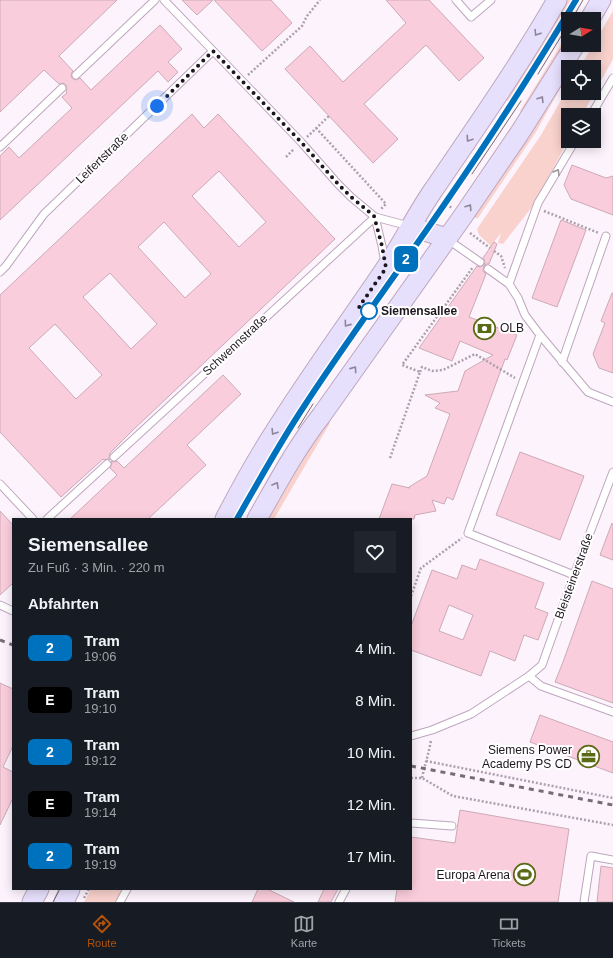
<!DOCTYPE html>
<html lang="de">
<meta charset="utf-8">
<style>
:root{--surface:#171b24;--page:#20242c;--text:#f1f3f6;--muted:#9ea1a6;--line:#363941;--accent:#b45309}
body{margin:0;font-family:Arial,sans-serif;background:var(--page);color:var(--text);height:100vh;display:flex;flex-direction:column;font-size:15px;white-space:nowrap}
*{box-sizing:border-box;margin:0}
p{font-size:13px;color:var(--muted)}
.icon{flex:none;width:22px;height:22px;fill:none;stroke:currentColor;stroke-width:2;stroke-linecap:round;stroke-linejoin:round}
.map{position:relative;flex:1;overflow:hidden}
.drawer{position:absolute;left:12px;top:518px;width:400px;height:372px;display:flex;flex-direction:column;background:var(--surface);border-radius:0px;box-shadow:0 2px 10px #0003}
.drawer>*{flex:none}
.badge{padding:0 8px;border-radius:6px;font-size:14px;line-height:26px}
.needle{width:26px;rotate:79deg}
.tools{position:absolute;left:561px;top:12px;display:grid;gap:8px}
.tools a{display:grid;place-items:center;width:40px;height:40px;border-radius:0px;background:var(--surface);box-shadow:0 2px 10px #0003;font-size:20px}
.you{position:absolute;width:20px;height:20px;margin:-10px;border:3px solid #fff;border-radius:50%;background:#1a73e8;box-shadow:0 0 0 6px #1a73e833}
.map>.badge{position:absolute;translate:-50% -50%;box-shadow:0 0 0 2px #fff}
h2{padding:0 16px;font-size:15px;line-height:36px}
.round{display:grid;place-items:center;flex:none;width:42px;height:42px;border-radius:0px;background:var(--page)}
.overview{display:flex;align-items:center;justify-content:space-between;height:68px;padding:0 16px}
h1{font-size:19px;font-weight:700;line-height:30px}
ul{padding:0;list-style:none}
li{display:flex;align-items:center;gap:12px;height:52px;padding:0 16px}
li div{flex:1}
li b{display:block;font-size:15px}
li em{font-style:normal}
li .badge{min-width:44px;font-weight:700;text-align:center}
.menu{display:flex;justify-content:space-around;align-items:center;height:56px;border-top:1px solid var(--line);background:var(--surface);font-size:11px;color:var(--muted)}
.menu a{display:grid;justify-items:center;gap:2px}
.menu .active{color:var(--accent)}
.map>svg:first-child{display:block}
.green{fill:#f9d2cd}
.building{fill:#facddc;stroke:#ccaab5;fill-rule:evenodd}
.lines{fill:none;stroke-linecap:round;stroke-linejoin:round}
.service-casing{stroke:#bda6be;stroke-width:9}
.secondary-casing{stroke:#bda6be;stroke-width:21}
.path{stroke:#aaa1ab;stroke-width:2.5;stroke-dasharray:2 2;stroke-linecap:butt}
.service{stroke:#fff;stroke-width:7}
.secondary{stroke:#e7e0fd;stroke-width:19}
.tram{stroke:#756c75;stroke-width:1}
.rail{stroke:#756c75;stroke-width:3;stroke-dasharray:5 5;stroke-linecap:butt}
.oneway{stroke:#8d8599}
.oneway2{stroke:#9a969a}
.line-casing{stroke:#fff;stroke-width:9}
.line{stroke:#0071bc;stroke-width:6}
.walk{stroke:#1e161f;stroke-width:4;stroke-dasharray:0 7.2}
.stop-dot{fill:#fff;stroke:#0071bc;stroke-width:2}
.labels{text-anchor:middle;dominant-baseline:central;stroke-width:4;stroke-linejoin:round;paint-order:stroke}
.street-label{font-size:12px;fill:#1e161f;stroke:#fff}
.stop-label{font-size:12px;font-weight:bold;fill:#1e161f;stroke:#fff;text-anchor:start}
.poi-label{font-size:12px;fill:#1e161f;stroke:#fff;text-anchor:end}
</style>
<div class="map">
<svg width="613" height="902" viewBox="0 0 613 902">
<rect width="100%" height="100%" fill="#fdf3fd"/>
<g class="green">
<polygon points="566,0 574,0 510,103 506,100 524,66"/>
<polygon points="613,11 613,59 582,115 568,115 568,141 532,207 503,244 498,243 501,233 491,246 479,235 477,229 541,135 568,88 568,93 594,93 594,67 580,67 593,45 594,45 594,43"/>
<polygon points="568,33 568,45 522,113 520,111"/>
<polygon points="568,68 568,74 536,132 478,218 475,218 471,217"/>
<path d="M329,422L330,423L274,519H268C287,486 305,452 329,422Z"/>
<polygon points="91,889 125,889 118,902 84,902"/>
</g>
<g class="building">
<polygon points="0,0 117,0 59,56 73,71 71,74 72,78 75,80 80,78 91,90 160,25 182,49 168,62 178,72 168,82 158,71 0,220 0,156 9,147 19,158 72,108 62,97 67,93 66,91 67,89 66,85 63,83 59,84 44,70 0,112"/>
<polygon points="182,0 213,0 197,15"/>
<polygon points="214,0 271,0 292,23 262,51"/>
<polygon points="386,0 429,0 484,58 459,81 426,45 364,104 398,139 373,163 285,69 310,46 343,82 406,23"/>
<path d="M192,114L204,128L218,114L335,239L132,431L110,453L109,458L110,460L108,459L104,460L103,459L61,497L0,432V295ZM219,171L266,222L239,247L192,196ZM164,222L211,274L185,298L138,247ZM110,273L157,324L131,349L83,297ZM55,324L102,375L76,399L29,348Z"/>
<polygon points="572,165 606,178 613,176 613,215 571,199 564,185"/>
<polygon points="561,220 586,230 557,307 532,298"/>
<polygon points="494,242 497,244 489,264 486,264 484,266 483,271 486,274 469,317 517,335 507,360 505,359 453,500 447,497 444,504 432,500 436,511 415,515 414,519 379,519 392,484 410,488 409,487 427,476 450,414 435,408 440,403 425,395 458,391 465,371 493,355 460,341 452,361 419,348 477,266 480,267 484,265 485,262 483,258"/>
<polygon points="612,293 613,293 613,373 599,368 593,354 605,323 601,321"/>
<polygon points="223,375 241,394 187,445 206,465 148,519 70,519 117,475 110,468 112,463 111,461 115,462 117,461 124,468"/>
<polygon points="520,452 584,476 560,540 496,515"/>
<polygon points="0,511 13,525 13,583 0,595"/>
<polygon points="612,523 613,524 613,560 600,555"/>
<path d="M480,559L544,583L535,608L548,613L538,640L524,635L515,661L490,651L481,676L411,650V626L432,570L457,579L462,565L476,570ZM449,605L473,615L463,640L439,631Z"/>
<polygon points="592,581 613,589 613,703 555,682 563,662"/>
<polygon points="0,683 13,689 13,746 3,767 13,772 13,798 0,825"/>
<polygon points="540,715 613,742 613,773 530,742"/>
<polygon points="460,810 569,829 558,902 395,902 397,889 411,889 411,837 455,843"/>
<polygon points="601,866 613,868 613,902 597,902"/>
<polygon points="258,889 267,889 294,902 252,902"/>
<polygon points="324,889 338,889 331,902 318,902"/>
</g>
<g class="lines">
<defs>
<g id="service">
<polyline points="164,0 301,142 338,184 351,197 375,217 409,226"/>
<polyline points="456,0 471,17 491,0"/>
<polyline points="76,75 155,0"/>
<polyline points="591,115 613,78"/>
<polyline points="0,147 62,88"/>
<polyline points="375,217 382,246 385,263"/>
<polyline points="447,239 480,262"/>
<polyline points="488,269 509,284 518,298 525,315 540,335 588,392 613,402"/>
<polyline points="0,272 6,266 44,214 213,51"/>
<polyline points="509,284 538,203 575,141"/>
<polyline points="540,335 468,533 574,575"/>
<polyline points="562,362 606,236"/>
<polyline points="114,457 375,217"/>
<polyline points="0,484 33,519"/>
<polyline points="47,519 107,464"/>
<polyline points="0,605 13,611"/>
<polyline points="529,676 541,686 613,712"/>
<polyline points="411,736 432,730 471,714 529,676 542,665 574,575 613,472"/>
<polyline points="411,823 452,826"/>
<polyline points="120,902 127,889"/>
<polyline points="339,902 346,889"/>
<polyline points="584,902 591,856 613,860"/>
</g>
<g id="secondary">
<polyline points="590,19 601,0"/>
<polyline points="411,227 447,238"/>
<path d="M225,519C240,490 256,461 274,433C309,377 348,324 385,269C402,244 415,217 432,192C475,129 519,66 557,0"/>
<path d="M257,519C277,484 296,448 321,416L463,216L519,134L575,45"/>
<polyline points="32,902 39,889"/>
<polyline points="64,902 70,889"/>
</g>
</defs>
<use href="#service" class="service-casing"/>
<use href="#secondary" class="secondary-casing"/>
<g class="path">
<polyline points="248,75 302,26 307,16 320,0"/>
<polyline points="316,128 386,204 380,210"/>
<polyline points="307,137 329,116"/>
<polyline points="286,157 294,149"/>
<polyline points="443,202 452,208"/>
<polyline points="544,211 599,233"/>
<polyline points="470,233 490,248"/>
<polyline points="494,251 501,256 505,268"/>
<polyline points="420,372 422,367 432,371 443,370 475,354 515,378"/>
<polyline points="390,458 420,372 402,365 473,267"/>
<polyline points="411,596 421,568 462,538"/>
<polyline points="426,761 613,798"/>
<polyline points="411,778 422,778 453,796 613,825"/>
<path d="M422,778C425,764 429,753 431,740"/>
<polyline points="84,898 89,889"/>
</g>
<use href="#service" class="service"/>
<use href="#secondary" class="secondary"/>
<g class="tram">
<polyline points="576,12 583,0"/>
<polyline points="538,74 568,25"/>
<polyline points="472,174 521,101"/>
<polyline points="298,428 313,404"/>
<path d="M237,519C257,484 277,448 299,414C346,341 399,271 448,199C493,134 536,68 576,0"/>
<polyline points="53,902 60,889"/>
</g>
<g class="rail">
<polyline points="0,640 13,645"/>
<polyline points="411,766 613,805"/>
</g>
</g>
<defs><path id="oneway-chevron" d="M-2-3.5L2.5 0L-2 3.5" fill="none" stroke-width="1.6" stroke-linecap="round" stroke-linejoin="round"/></defs>
<g class="oneway">
<use href="#oneway-chevron" transform="translate(537 33) rotate(122)"/>
<use href="#oneway-chevron" transform="translate(541 99) rotate(-58)"/>
<use href="#oneway-chevron" transform="translate(469 139) rotate(124)"/>
<use href="#oneway-chevron" transform="translate(469 207) rotate(-56)"/>
<use href="#oneway-chevron" transform="translate(347 324) rotate(125)"/>
<use href="#oneway-chevron" transform="translate(354 369) rotate(-55)"/>
<use href="#oneway-chevron" transform="translate(274 432) rotate(122)"/>
<use href="#oneway-chevron" transform="translate(276 485) rotate(-61)"/>
</g>
<use class="oneway2" href="#oneway-chevron" transform="translate(557 172) rotate(-59)"/>
<g class="lines">
<defs>
<path id="line" d="M237,519C257,484 277,448 299,414C346,341 399,271 448,199C493,134 535,68 576,0"/>
</defs>
<use href="#line" class="line-casing"/>
<use href="#line" class="line"/>
<polyline class="walk" points="157,106 213,51 301,142 338,184 351,197 374,216 382,246 386,268 359,307 369,311"/>
</g>
<defs>
<symbol id="bank-ring" viewBox="-11 -11 22 22"><circle r="9.5" fill="#fff" stroke="#5a6a15" stroke-width="1.5"/><path d="M-6-4H6V4H-6ZM0-2.3a2.3 2.3 0 1 0 0 4.6a2.3 2.3 0 1 0 0-4.6Z" fill="#5a6a15"/></symbol>
<symbol id="office-ring" viewBox="-11 -11 22 22"><circle r="9.5" fill="#fff" stroke="#5a6a15" stroke-width="1.5"/><path d="M-6-3h4V-5.5h4V-3h4V5H-6ZM-1-4.5V-3h2v-1.5ZM-6 0V1H6V0Z" fill="#5a6a15"/></symbol>
<symbol id="stadium-ring" viewBox="-11 -11 22 22"><circle r="9.5" fill="#fff" stroke="#5a6a15" stroke-width="1.5"/><path d="M0-5a6.5 5 0 1 0 0 10a6.5 5 0 1 0 0-10ZM-3.5-1.8h7v3.6h-7Z" fill="#5a6a15"/></symbol>
</defs>
<g fill-rule="evenodd">
<use href="#bank-ring" x="472" y="316" width="25" height="25"/>
<use href="#office-ring" x="576" y="744" width="25" height="25"/>
<use href="#stadium-ring" x="512" y="862" width="25" height="25"/>
</g>
<circle class="stop-dot" cx="369" cy="311" r="8"/>
<g class="labels">
<g class="street-label">
<text transform="translate(102 158) rotate(-44)">Leifertstraße</text>
<text transform="translate(235 345) rotate(-43)">Schwennstraße</text>
<text transform="translate(574 576) rotate(-70)">Bleisteinerstraße</text>
</g>
<g class="stop-label">
<text x="381" y="311">Siemensallee</text>
</g>
<g class="poi-label">
<text x="500" y="328" text-anchor="start">OLB</text>
<text x="572" y="750">Siemens Power<tspan x="572" dy="14">Academy PS CD</tspan></text>
<text x="510" y="875">Europa Arena</text>
</g>
</g>
</svg>
<div class="tools">
<a><svg class="needle" viewBox="-14 -14 28 28"><path d="M0-13l5 13h-10z" fill="#e53935"/><path d="M0 13l5-13h-10z" fill="#9ea1a6"/></svg></a>
<a><svg class="icon" aria-label="locate" viewBox="0 0 24 24"><circle cx="12" cy="12" r="6"/><path d="M12 2v4M12 18v4M2 12h4M18 12h4"/></svg></a>
<a><svg class="icon" aria-label="layers" viewBox="0 0 24 24"><path d="M12 4l9 5-9 5-9-5zM3 14l9 5 9-5"/></svg></a>
</div>
<div class="you" style="left:157px;top:106px"></div>
<b class="badge" style="left:406px;top:259px;background:#0071bc;color:#fff">2</b>
<section class="drawer">
<div class="overview"><div><h1>Siemensallee</h1><p>Zu Fuß · 3 Min. · 220 m</p></div><a class="round"><svg class="icon" aria-label="heart" viewBox="0 0 24 24"><path d="M12 20l-8-8c-3-5 5-10 8-4 3-6 11-1 8 4z"/></svg></a></div>
<h2>Abfahrten</h2>
<ul>
<li><span class="badge" style="background:#0071bc;color:#fff">2</span><div><b>Tram</b><p>19:06</p></div><em>4 Min.</em></li>
<li><span class="badge" style="background:#000;color:#fff">E</span><div><b>Tram</b><p>19:10</p></div><em>8 Min.</em></li>
<li><span class="badge" style="background:#0071bc;color:#fff">2</span><div><b>Tram</b><p>19:12</p></div><em>10 Min.</em></li>
<li><span class="badge" style="background:#000;color:#fff">E</span><div><b>Tram</b><p>19:14</p></div><em>12 Min.</em></li>
<li><span class="badge" style="background:#0071bc;color:#fff">2</span><div><b>Tram</b><p>19:19</p></div><em>17 Min.</em></li>
</ul>
</section>
</div>
<nav class="menu">
<a class="active"><svg class="icon" aria-label="directions" viewBox="0 0 24 24"><path d="M12 3l9 9-9 9-9-9zM9 14v-3h6M13 9l2 2-2 2"/></svg>Route</a>
<a><svg class="icon" aria-label="map" viewBox="0 0 24 24"><path d="M3 6l6-2 6 2 6-2v14l-6 2-6-2-6 2zM9 4v14M15 6v14"/></svg>Karte</a>
<a><svg class="icon" aria-label="tickets" viewBox="0 0 24 24"><path d="M3 7h18v10H3zM15 7v10"/></svg>Tickets</a>
</nav>
